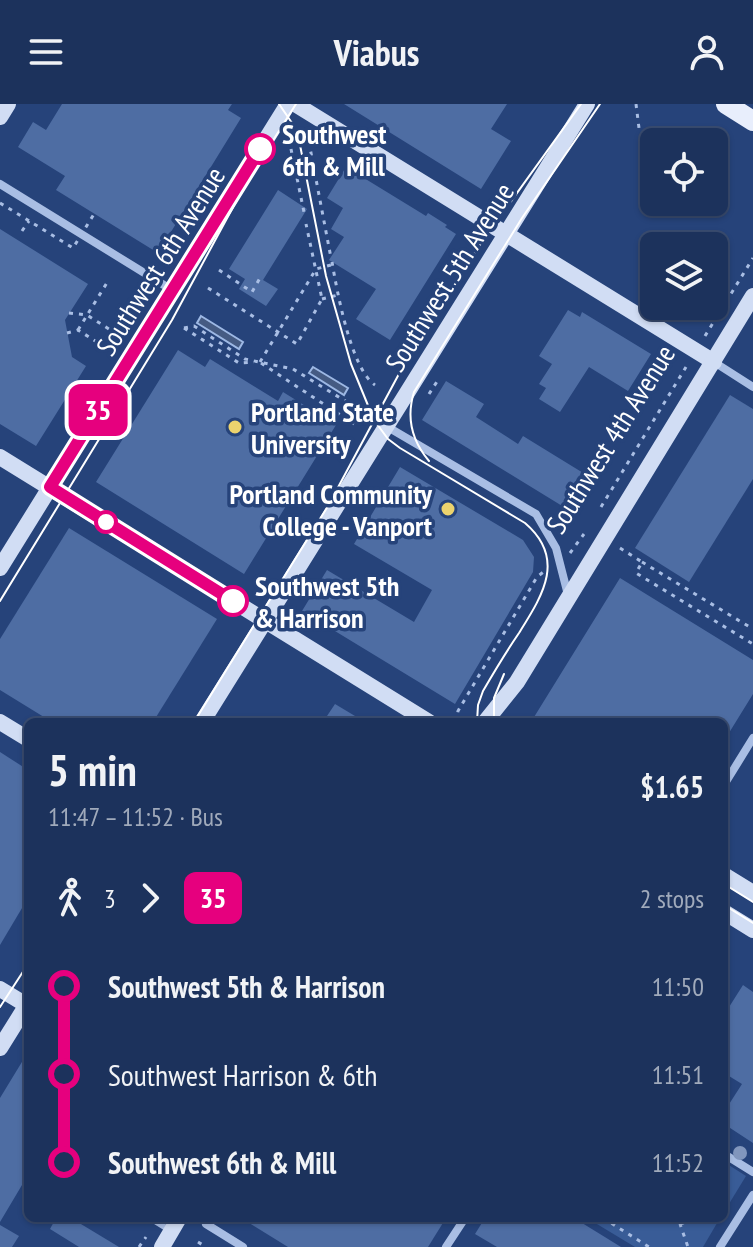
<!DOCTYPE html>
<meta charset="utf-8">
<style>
:root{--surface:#1c325c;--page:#293e65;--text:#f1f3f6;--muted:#a0aabb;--line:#3a4d72}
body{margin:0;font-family:"PT Sans Narrow",sans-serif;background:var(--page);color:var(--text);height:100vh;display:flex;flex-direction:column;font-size:30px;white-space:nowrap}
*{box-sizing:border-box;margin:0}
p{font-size:26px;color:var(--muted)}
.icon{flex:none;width:44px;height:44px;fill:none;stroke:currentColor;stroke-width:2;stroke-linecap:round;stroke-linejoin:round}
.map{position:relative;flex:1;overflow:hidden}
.details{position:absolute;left:24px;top:614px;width:704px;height:504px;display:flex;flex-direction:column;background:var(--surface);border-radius:12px;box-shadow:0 2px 6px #0004,0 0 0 2px var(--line)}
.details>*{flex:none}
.badge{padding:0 16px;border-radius:12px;font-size:28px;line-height:52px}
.tools{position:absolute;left:640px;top:24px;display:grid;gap:16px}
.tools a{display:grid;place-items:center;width:88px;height:88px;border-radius:12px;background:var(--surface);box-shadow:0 2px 6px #0004,0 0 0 2px var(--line);font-size:40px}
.map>.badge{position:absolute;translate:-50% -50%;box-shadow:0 0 0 4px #fff}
.legs{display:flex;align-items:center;gap:12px;height:88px;padding:0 24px;font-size:26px}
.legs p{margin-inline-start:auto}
.headline{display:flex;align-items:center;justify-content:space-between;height:136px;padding:0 24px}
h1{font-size:44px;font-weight:700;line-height:60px}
ul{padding:0 24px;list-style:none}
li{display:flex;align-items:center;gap:28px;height:88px;font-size:30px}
li i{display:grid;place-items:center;width:12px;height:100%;margin:0 10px;background:currentColor}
li i::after{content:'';width:20px;height:20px;margin:-10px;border:6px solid;border-radius:50%;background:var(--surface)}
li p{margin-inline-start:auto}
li:first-child i{background:linear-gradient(#0000 50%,currentColor 0)}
li:last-child i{background:linear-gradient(currentColor 50%,#0000 0)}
header{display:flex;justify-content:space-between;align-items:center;height:104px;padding:0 24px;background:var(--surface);font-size:36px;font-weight:700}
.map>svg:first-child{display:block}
.green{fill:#395c97}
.water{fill:#455b83;stroke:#9db8e4;stroke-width:2}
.building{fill:#4e6da3}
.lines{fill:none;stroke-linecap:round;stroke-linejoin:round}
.path{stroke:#a9bee4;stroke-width:3;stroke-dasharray:4 6;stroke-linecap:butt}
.lane{stroke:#a9bee4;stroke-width:6}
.street{stroke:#a9bee4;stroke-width:8}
.secondary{stroke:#d1ddf4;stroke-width:16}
.primary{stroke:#e8eefc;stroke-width:20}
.tram{stroke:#fff;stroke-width:2}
.path-bridge{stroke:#a9bee4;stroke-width:3;stroke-dasharray:4 6;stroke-linecap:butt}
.tree{fill:#8196bd}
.line-1-casing{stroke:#fff;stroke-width:18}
.line-1{stroke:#e6007e;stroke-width:12}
.stop-1-dot{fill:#fff;stroke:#e6007e;stroke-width:4}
.poi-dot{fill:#ecd36e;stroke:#26437a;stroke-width:3}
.labels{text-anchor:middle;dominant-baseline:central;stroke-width:7;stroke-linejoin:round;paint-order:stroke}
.stop-label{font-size:28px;font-weight:bold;fill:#fff;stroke:#26437a;text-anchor:start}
.street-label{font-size:28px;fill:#fff;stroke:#26437a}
.poi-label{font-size:28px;font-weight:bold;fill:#fff;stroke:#26437a;text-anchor:start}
</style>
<header><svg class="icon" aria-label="menu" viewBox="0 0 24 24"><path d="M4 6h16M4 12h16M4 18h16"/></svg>Viabus<svg class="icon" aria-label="person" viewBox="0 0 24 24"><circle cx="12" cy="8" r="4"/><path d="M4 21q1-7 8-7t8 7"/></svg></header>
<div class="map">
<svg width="753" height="1143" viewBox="0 0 753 1143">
<rect width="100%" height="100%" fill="#26437a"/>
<g class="green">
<polygon points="724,1058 746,1072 724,1108"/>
<polygon points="587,1114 720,1114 703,1143 635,1143"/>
</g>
<g class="water">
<polygon points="201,212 243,238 239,245 197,219"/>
<polygon points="313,263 348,284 344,291 309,269"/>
</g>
<g class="building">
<polygon points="62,0 232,0 228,6 241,14 158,149 56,86 65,72 18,43 33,18 46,26"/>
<polygon points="344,0 507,0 491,25 511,37 481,85"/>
<polygon points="346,63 426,112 428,109 447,121 445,123 456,130 390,236 356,215 376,185 329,156 344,133 331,125 343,104 327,94"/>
<polygon points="278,86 307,105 263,176 278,185 266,202 239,185 245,175 229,165"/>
<polygon points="0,125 88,180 65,216 72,253 86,262 36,342 0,320"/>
<polygon points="568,206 580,213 582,208 651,250 628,287 589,263 560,308 539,295 546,284 539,280 552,260 539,252"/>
<polygon points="178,246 205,263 210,255 278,297 283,288 336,321 244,470 96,378"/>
<polygon points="446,277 484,300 476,313 518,340 523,332 593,375 572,408 422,316"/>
<polygon points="730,291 753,305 753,375 689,478 635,444"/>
<polygon points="400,363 523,436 534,453 533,468 455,600 302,507 327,466 414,518 432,486 354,440"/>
<polygon points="69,424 217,515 153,618 52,618 0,586 0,535"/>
<polygon points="620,474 753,556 753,590 724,637 724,618 531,618"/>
<polygon points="335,600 365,618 323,618"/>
<polygon points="0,648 28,666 28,794 0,841"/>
<polygon points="743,881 753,888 753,1039 724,1020 724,1008 742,980 724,969 724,911"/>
<polygon points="28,948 28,1085 22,1081 0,1118 0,994"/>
<polygon points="56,1114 71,1114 119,1143 79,1143 50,1125"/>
<polygon points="241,1114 446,1114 428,1143 288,1143"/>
<polygon points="485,1114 574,1114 621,1143 497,1143 475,1130"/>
<polygon points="0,1121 19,1132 12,1143 0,1143"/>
</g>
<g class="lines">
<g class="path">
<polyline points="636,0 639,24"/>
<polyline points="307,28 331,154"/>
<polyline points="291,45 304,108"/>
<polyline points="22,127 29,117"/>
<path d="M332,158C337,187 351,265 375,281"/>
<polyline points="219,166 252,188 260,174"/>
<polyline points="208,184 297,240 322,195 306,120"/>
<polyline points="322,195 338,191"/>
<polyline points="69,209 87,211 112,227"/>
<polyline points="184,224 194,222 245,255 293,265 373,314"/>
<polyline points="184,224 239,259 254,258"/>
<polyline points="78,226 108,177"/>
<polyline points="67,229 78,226 103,242"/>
<polyline points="705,232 753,154"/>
<polyline points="260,258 316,165 331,161"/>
<polyline points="261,259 354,320"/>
<polyline points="429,290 438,276"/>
<polyline points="601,403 686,263"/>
<polyline points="620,444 642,458 636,469 753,540"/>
<polyline points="570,449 584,430"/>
<polyline points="642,458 753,525"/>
<polyline points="456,618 458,607 537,473 547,465"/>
<polyline points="603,1114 649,1143"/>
<polyline points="671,1114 680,1120 688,1143"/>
<polyline points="680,1120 699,1114"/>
<polyline points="198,1138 206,1143"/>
<polyline points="139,1143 146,1133"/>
</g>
<polyline class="lane" points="150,1114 171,1127"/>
<g class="street">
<polyline points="0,80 172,186"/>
<polyline points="714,258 753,283"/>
<polyline points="386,322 536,410 556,444 568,491"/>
<polyline points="724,681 753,634"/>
<polyline points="724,1050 753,1068"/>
<polyline points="206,1120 243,1143"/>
<polyline points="446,1143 465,1114"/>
<polyline points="720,1143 753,1091"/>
</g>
<g class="secondary">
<polyline points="295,0 714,258"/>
<polyline points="0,13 8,0"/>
<polyline points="0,353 429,618"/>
<polyline points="0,464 288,0"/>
<polyline points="0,618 28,635"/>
<polyline points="202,618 587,0"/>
<polyline points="485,618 517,578 753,192"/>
<polyline points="724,771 753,789"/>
<polyline points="724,808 753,826"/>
<polyline points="0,885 28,902"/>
<polyline points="0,944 28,899"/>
<polyline points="162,1143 179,1114"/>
</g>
<polyline class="primary" points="726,0 753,17"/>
<g class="tram">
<path d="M279,0L292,19L299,36L326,172L351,260L374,316L388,335L400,344L525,419C567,455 542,492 519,529C506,548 494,568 483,587L478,601L477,618"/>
<path d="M429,357C412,337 406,314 414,288L522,114L600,0"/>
<polyline points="0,497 172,216 245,81 296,0"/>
<polyline points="194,618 328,402 400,268 481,139 581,0"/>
<polyline points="494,618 494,594 504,570"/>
<polyline points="724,780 753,798"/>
<polyline points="724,801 753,819"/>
<polyline points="0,903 28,860"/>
</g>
<polyline class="path-bridge" points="0,99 73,144 94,110"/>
</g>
<circle class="tree" cx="740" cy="1049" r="7"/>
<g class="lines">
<defs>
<polyline id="line-1" points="233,497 50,383 260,45"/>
</defs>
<use href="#line-1" class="line-1-casing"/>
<use href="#line-1" class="line-1"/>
</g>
<g class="stop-1-dot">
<circle cx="260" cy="45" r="14"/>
<circle cx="106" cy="418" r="10"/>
<circle cx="233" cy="497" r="14"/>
</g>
<g class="poi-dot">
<circle cx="235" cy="323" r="8"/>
<circle cx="448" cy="405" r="8"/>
</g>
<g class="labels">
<g class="stop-label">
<text x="282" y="29">Southwest<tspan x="282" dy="32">6th &amp; Mill</tspan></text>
<text x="255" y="481">Southwest 5th<tspan x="255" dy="32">&amp; Harrison</tspan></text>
</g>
<g class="street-label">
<text transform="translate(160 157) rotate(-58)">Southwest 6th Avenue</text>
<text transform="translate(449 173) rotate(-58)">Southwest 5th Avenue</text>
<text transform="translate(610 335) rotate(-58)">Southwest 4th Avenue</text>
</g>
<g class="poi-label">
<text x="251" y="307">Portland State<tspan x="251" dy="32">University</tspan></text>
<text x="432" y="389" text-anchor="end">Portland Community<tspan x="432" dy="32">College - Vanport</tspan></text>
</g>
</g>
</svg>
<div class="tools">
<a><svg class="icon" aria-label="locate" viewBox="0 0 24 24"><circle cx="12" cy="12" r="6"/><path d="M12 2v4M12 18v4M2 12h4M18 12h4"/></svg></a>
<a><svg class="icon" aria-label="layers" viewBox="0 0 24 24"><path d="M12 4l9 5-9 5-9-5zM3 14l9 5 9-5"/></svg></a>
</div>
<b class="badge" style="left:98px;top:306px;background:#e6007e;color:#fff">35</b>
<section class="details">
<div class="headline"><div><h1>5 min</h1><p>11:47 – 11:52 · Bus</p></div><b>$1.65</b></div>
<div class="legs"><svg class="icon" aria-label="walk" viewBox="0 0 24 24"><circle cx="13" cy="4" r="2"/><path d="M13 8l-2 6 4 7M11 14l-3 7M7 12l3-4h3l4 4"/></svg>3<svg class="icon" aria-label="forward" viewBox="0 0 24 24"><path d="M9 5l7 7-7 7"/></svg><b class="badge" style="background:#e6007e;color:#fff">35</b><p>2 stops</p></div>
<ul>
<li><i style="color:#e6007e"></i><b>Southwest 5th &amp; Harrison</b><p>11:50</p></li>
<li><i style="color:#e6007e"></i><span>Southwest Harrison &amp; 6th</span><p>11:51</p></li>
<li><i style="color:#e6007e"></i><b>Southwest 6th &amp; Mill</b><p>11:52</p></li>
</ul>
</section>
</div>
